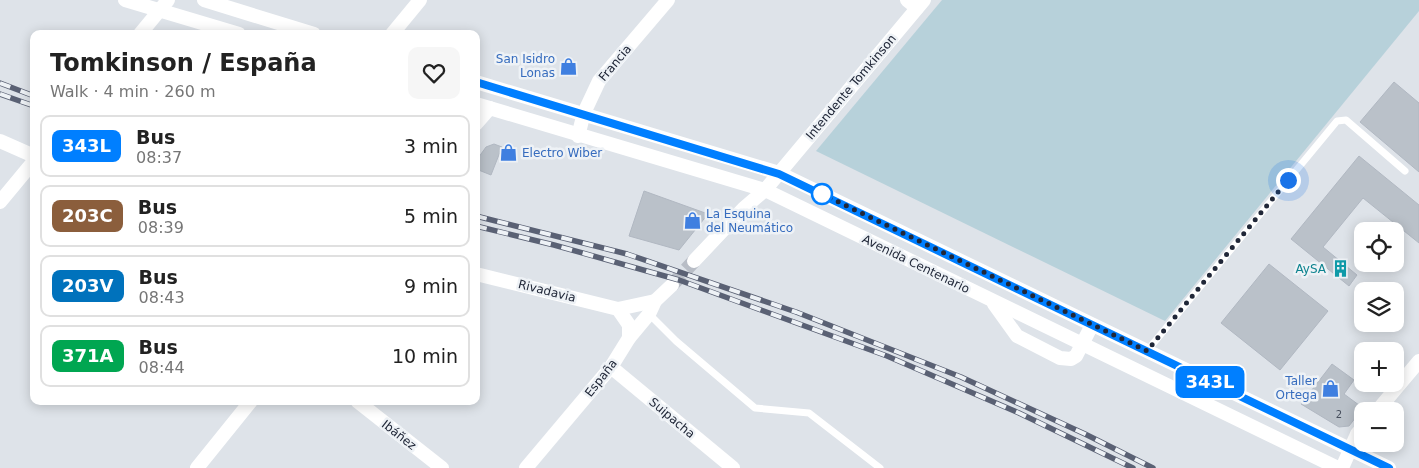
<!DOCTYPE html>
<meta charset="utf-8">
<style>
:root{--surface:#fff;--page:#f6f6f6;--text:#222;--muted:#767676;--line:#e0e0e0}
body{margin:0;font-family:"DejaVu Sans",sans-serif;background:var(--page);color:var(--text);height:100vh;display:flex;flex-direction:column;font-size:19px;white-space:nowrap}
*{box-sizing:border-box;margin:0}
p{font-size:16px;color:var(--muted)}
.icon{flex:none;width:28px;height:28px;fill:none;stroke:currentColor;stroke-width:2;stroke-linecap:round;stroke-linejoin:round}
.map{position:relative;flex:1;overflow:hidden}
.sheet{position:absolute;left:30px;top:30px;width:450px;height:375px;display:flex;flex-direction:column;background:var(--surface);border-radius:10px;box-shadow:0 2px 12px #0003}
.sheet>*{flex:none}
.badge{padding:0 10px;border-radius:8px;font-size:18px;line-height:32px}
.fabs{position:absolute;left:1354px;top:222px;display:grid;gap:10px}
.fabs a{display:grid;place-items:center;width:50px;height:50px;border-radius:10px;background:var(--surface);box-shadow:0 2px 12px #0003;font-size:25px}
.you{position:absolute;width:25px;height:25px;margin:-12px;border:4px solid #fff;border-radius:50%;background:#1a73e8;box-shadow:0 0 0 8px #1a73e833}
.map>.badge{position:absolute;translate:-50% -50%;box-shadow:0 0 0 2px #fff}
.round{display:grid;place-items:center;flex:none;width:52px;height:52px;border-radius:10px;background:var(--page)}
.summary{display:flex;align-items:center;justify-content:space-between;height:85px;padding:0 20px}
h1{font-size:24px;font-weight:700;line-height:38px}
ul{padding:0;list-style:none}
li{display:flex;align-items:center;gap:15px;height:62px;margin:0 10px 8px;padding:0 10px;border:2px solid var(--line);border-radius:10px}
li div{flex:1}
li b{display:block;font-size:19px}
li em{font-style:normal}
li .badge{min-width:55px;font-weight:700;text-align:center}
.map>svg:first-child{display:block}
.green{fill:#b7d1da}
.building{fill:#bac1c9;stroke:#b1b8c2}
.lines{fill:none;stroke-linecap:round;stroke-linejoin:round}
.tertiary-tunnel{stroke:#b8bdc6;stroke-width:14;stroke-dasharray:14 7;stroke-linecap:butt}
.service{stroke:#fff;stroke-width:7}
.minor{stroke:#fff;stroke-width:14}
.tertiary{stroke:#fff;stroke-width:14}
.secondary{stroke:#fff;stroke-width:14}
.rail-casing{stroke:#5a6174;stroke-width:5.5}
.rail{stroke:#eef2f6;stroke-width:4;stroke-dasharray:11;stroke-linecap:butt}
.line-casing{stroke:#fff;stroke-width:11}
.line{stroke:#007fff;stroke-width:8}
.walk{stroke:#202738;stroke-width:5;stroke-dasharray:0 9}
.stop-dot{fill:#fff;stroke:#007fff;stroke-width:2.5}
.labels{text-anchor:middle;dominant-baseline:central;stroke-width:5;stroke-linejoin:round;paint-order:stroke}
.number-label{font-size:10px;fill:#464e5c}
.shop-label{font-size:12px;fill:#366cbe;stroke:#eef2f6;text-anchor:end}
.street-label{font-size:12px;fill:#202738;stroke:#eef2f6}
.culture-label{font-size:12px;fill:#0d838f;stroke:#eef2f6;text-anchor:end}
</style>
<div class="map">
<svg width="1419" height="468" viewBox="0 0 1419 468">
<rect width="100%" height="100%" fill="#dee3e9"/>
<polygon class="green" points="942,0 1419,0 1419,11 1165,321 816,151"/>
<g class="building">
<polygon points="1394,82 1419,103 1419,172 1360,122"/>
<polygon points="494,144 502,147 491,175 476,169 476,161 486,147"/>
<polygon points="1359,156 1419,205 1419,243 1363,198 1323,247 1357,275 1349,286 1291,239"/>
<polygon points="644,191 708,214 679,250 629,236"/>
<polygon points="1269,264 1328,311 1280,370 1221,323"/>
<polygon points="1332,364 1354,380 1344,394 1363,408 1349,426 1339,427 1301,404"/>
</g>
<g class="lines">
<polyline class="tertiary-tunnel" points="672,285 694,261"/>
<g class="service">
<polyline points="649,314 676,341 755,408 809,413 880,468"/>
<polyline points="1147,351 1337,121 1346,120 1405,171"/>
</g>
<g class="minor">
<polyline points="907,0 917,8"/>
<polyline points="140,34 168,0"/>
<polyline points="392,34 420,0"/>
<polyline points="476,124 490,108"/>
<polyline points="578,136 584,113 599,81 668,0"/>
<polyline points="0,141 34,156"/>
<polyline points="0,202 34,161"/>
<polyline points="476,274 618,309 655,301"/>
<polyline points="618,309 629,325 629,338"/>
<polyline points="611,367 733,468"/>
<polyline points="357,401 442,468"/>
<polyline points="1377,411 1419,361"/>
<polyline points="197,468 251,401"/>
<polyline points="1342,468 1357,434 1362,428"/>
</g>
<g class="tertiary">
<polyline points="694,261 744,208 765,190 924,0"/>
<polyline points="526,468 611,367 629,338 649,314 655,301 672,285"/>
</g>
<g class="secondary">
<polyline points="125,0 239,34"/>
<polyline points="204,0 314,34"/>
<polyline points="476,82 779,173 1389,468"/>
<polyline points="476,104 765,190 1338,468"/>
<polyline points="994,304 1017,336 1060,358 1071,359 1076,356 1092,325"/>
</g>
<defs>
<g id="rail">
<polyline points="0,83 34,96"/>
<polyline points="0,94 34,106"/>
<polyline points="476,216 627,254 796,312 961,377 1085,434 1153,468"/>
<polyline points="476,226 554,245 679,280 887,356 1019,413 1133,468"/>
</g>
</defs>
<use href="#rail" class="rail-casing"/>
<use href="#rail" class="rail"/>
</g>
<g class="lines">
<defs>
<polyline id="line" points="476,82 779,174 1389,468"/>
</defs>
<use href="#line" class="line-casing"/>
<use href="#line" class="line"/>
<polyline class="walk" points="822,194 1147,351 1288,180"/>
</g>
<defs>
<symbol id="shop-bare" viewBox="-9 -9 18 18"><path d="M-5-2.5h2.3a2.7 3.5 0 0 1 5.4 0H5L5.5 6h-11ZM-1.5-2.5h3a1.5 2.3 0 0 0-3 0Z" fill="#3f7fe0" stroke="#eef2f6" stroke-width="2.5" paint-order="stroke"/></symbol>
<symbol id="building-bare" viewBox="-9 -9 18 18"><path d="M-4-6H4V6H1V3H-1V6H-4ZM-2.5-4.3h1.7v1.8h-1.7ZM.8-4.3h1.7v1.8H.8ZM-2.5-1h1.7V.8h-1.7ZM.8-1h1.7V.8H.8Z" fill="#0f9aa8" stroke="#eef2f6" stroke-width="2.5" paint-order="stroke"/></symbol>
</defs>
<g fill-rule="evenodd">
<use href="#shop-bare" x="556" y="54" width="25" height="25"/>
<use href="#shop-bare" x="496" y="140" width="25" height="25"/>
<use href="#shop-bare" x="680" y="208" width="25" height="25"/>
<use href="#building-bare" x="1328" y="256" width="25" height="25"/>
<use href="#shop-bare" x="1318" y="376" width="25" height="25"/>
</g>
<circle class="stop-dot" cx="822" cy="194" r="10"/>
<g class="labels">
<g class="number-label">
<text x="1339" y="414">2</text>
</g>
<g class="shop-label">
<text x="555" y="59">San Isidro<tspan x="555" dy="14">Lonas</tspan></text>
<text x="522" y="153" text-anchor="start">Electro Wiber</text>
<text x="706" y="214" text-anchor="start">La Esquina<tspan x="706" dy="14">del Neumático</tspan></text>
<text x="1317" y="381">Taller<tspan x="1317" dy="14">Ortega</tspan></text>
</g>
<g class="street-label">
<text transform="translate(615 63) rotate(-50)">Francia</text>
<text transform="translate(851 87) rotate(-50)">Intendente Tomkinson</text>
<text transform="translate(916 264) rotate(26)">Avenida Centenario</text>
<text transform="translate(547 291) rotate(14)">Rivadavia</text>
<text transform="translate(601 378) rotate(-52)">España</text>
<text transform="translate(672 418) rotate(40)">Suipacha</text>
<text transform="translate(399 435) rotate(38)">Ibáñez</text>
</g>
<g class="culture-label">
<text x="1326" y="269">AySA</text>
</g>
</g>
</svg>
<div class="fabs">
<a><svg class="icon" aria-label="locate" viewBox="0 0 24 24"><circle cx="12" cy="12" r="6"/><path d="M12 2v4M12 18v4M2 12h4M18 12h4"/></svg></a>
<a><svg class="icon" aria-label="layers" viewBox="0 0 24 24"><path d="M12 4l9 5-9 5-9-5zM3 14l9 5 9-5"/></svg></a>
<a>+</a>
<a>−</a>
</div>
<div class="you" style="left:1288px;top:180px"></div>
<b class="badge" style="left:1210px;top:382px;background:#007fff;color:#fff">343L</b>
<section class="sheet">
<div class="summary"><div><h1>Tomkinson / España</h1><p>Walk · 4 min · 260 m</p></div><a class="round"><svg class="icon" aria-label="heart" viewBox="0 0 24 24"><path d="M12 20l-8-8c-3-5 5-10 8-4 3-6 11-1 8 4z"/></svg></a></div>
<ul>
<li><span class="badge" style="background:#007fff;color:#fff">343L</span><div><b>Bus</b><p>08:37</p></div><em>3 min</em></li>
<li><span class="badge" style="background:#8b5e3c;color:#fff">203C</span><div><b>Bus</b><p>08:39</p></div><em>5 min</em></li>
<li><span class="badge" style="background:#0072bc;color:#fff">203V</span><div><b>Bus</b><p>08:43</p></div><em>9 min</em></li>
<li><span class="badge" style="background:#00a651;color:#fff">371A</span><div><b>Bus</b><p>08:44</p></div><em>10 min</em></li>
</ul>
</section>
</div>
